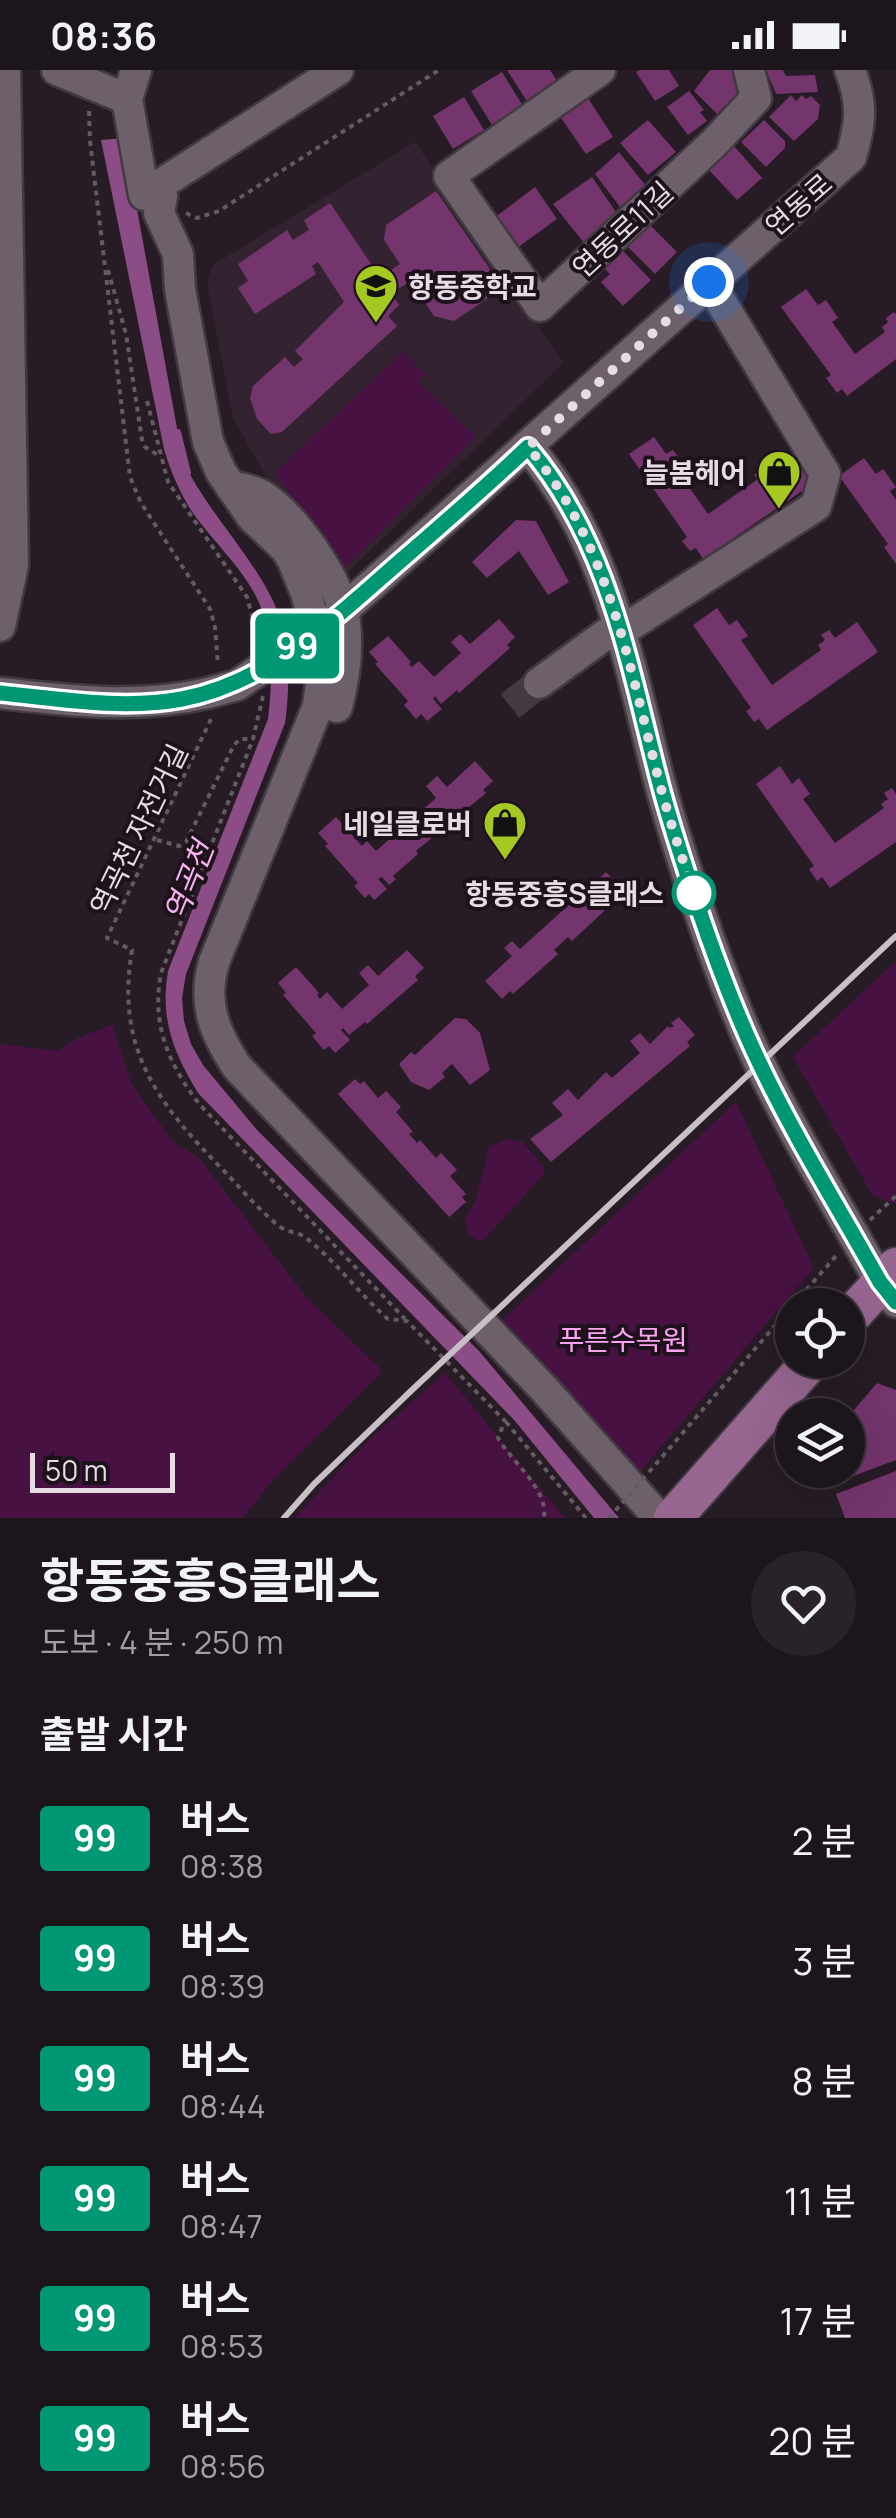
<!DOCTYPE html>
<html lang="ko">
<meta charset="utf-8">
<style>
:root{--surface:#1d151c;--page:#2a2229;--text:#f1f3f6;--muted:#a09fa3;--line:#3b343b}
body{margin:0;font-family:Manrope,"Noto Sans KR",sans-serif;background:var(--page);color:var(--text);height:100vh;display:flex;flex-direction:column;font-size:38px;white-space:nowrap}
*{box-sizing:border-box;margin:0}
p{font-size:32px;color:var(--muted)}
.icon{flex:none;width:55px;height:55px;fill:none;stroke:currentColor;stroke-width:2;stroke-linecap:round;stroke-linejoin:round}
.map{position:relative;height:1448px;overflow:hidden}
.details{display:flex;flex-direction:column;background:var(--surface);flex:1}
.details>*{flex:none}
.badge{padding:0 20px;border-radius:8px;font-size:35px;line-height:65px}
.fabs{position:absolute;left:775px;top:1218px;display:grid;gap:20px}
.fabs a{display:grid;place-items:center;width:90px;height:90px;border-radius:50%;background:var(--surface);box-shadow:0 10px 40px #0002,0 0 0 2px var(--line);font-size:50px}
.scale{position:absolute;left:30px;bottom:25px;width:145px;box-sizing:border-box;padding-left:10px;border:5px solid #e5dde3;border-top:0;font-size:28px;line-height:35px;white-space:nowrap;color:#e5dde3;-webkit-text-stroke:8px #1d121c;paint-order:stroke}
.you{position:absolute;width:50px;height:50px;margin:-25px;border:8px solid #fff;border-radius:50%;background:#1a73e8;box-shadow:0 0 0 15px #1a73e833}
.map>.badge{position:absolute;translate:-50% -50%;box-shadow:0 0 0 5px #fff}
h2{padding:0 40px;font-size:38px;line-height:90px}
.round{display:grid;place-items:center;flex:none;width:105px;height:105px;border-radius:52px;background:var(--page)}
.headline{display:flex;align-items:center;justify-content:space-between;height:170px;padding:0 40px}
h1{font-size:48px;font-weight:700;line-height:75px}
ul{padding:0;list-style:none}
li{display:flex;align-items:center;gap:30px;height:120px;padding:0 40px}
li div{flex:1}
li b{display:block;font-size:38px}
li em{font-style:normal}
li .badge{min-width:110px;font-weight:700;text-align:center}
.status{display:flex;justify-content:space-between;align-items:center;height:70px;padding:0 50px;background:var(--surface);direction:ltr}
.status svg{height:28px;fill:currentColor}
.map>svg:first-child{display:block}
.built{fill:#332331}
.green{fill:#471142}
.water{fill:#8c4c85}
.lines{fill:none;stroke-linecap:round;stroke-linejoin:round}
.stream{stroke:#8c4c85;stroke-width:6}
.building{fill:#73356c}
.minor-tunnel{stroke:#443942;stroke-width:30;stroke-dasharray:30 15;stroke-linecap:butt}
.minor-casing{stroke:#423a41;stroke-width:35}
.major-casing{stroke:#423a41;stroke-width:42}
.path{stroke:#645a62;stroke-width:4;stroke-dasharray:5 5;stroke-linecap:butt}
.minor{stroke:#6d606b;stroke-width:30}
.major{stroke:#976691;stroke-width:38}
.rail{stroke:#c7bfc5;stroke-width:6}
.minor-bridge-casing{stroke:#423a41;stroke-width:35;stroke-linecap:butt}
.path-bridge{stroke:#645a62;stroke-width:4;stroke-dasharray:5 5;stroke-linecap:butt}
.minor-bridge{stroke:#6d606b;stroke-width:30}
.line-casing{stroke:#fff;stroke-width:22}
.line{stroke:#009775;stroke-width:15}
.walk{stroke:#e5dde3;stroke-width:10;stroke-dasharray:0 18}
.stop-dot{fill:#fff;stroke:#009775;stroke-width:5}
.labels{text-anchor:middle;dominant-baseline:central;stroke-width:8;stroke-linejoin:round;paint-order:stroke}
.street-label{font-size:28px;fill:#e5dde3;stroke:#1d121c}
.poi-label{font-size:28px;font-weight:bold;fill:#e5dde3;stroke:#1d121c;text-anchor:end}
.stop-label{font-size:28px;font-weight:bold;fill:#e5dde3;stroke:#1d121c;text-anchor:end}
.park-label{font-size:28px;fill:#fea3f2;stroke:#1d121c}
.water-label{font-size:30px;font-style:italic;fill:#f9b0ee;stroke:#1d121c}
</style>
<div class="status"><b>08:36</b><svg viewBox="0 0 49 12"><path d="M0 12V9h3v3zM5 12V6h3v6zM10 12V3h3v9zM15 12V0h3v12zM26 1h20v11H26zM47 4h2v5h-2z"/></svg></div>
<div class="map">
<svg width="896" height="1448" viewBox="0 0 896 1448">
<rect width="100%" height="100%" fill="#271c25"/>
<polygon class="built" points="415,72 563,293 338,512 268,410 233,348 207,214 213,195"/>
<g class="green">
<polygon points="404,281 425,305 418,312 476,367 341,502 275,402"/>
<polygon points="896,891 896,1134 873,1126 793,987"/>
<polygon points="112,955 131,1013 173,1072 200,1089 306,1227 383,1301 270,1413 243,1448 0,1448 0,974 58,981 78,968"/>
<polygon points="736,1032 814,1198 625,1419 495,1257"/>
<path d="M507,1069L523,1072L545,1099L544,1104L483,1171C469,1169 467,1161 465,1149L475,1132L489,1077Z"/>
<polygon points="445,1303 565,1448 294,1448 371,1368"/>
</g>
<path class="water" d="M124,68L183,391C206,439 244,476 269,523C290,560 291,612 285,653L186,904L182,928L184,951L191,974L203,995L257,1060L479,1281L619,1448H594L515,1351L198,1023C173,982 160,949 168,901L268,649C272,618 273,578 264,547C253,505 212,473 189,437C178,418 170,400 164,379L101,70Z"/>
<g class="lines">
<polyline class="stream" points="178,362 188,403"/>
</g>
<g class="building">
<polygon points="507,0 550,0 559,14 528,33"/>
<polygon points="640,0 669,0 679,16 655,31 636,2"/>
<polygon points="710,0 734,0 738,6 737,24 717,44 694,21"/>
<polygon points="766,0 783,0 786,6 815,5 818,22 776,24"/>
<polygon points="502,2 523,36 492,55 471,21"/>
<polygon points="689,21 704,40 700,42 707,51 688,65 667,37"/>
<polygon points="791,25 796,31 802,25 806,29 811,26 820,35 818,49 794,71 769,47"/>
<polygon points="464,27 484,60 453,79 433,46"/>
<polygon points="588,28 613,67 586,84 561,48"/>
<polygon points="648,50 676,82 648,105 620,73"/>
<polygon points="764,50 785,71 785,78 766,97 741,72"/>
<polygon points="734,76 762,108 737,130 708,99"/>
<polygon points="619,82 645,115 620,137 595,104"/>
<polygon points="592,107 616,142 584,173 553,134"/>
<polygon points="535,117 557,149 517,178 494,148"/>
<polygon points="436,121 503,218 454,251 434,246 411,211 391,223 399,235 388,246 397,256 282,362 271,364 257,349 250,328 253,316 285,287 294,297 303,289 295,281 344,232 318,192 312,196 316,204 255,244 238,218 248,211 238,194 287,160 293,170 309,160 304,150 330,133 380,207 400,194 384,170 386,155"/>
<polygon points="649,154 677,182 655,204 627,176"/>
<polygon points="623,181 651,210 623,236 601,212 610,204 604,198"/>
<polygon points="806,219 818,235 826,230 838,248 832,252 855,284 885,262 882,257 888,252 886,248 894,242 896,244 896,289 847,326 842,319 837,323 826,308 831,305 781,237"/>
<polygon points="654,367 666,384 673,380 684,395 677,400 708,444 758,409 754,405 761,400 757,395 765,389 771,397 794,382 815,412 703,489 696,478 690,481 682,471 687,467 629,384"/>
<polygon points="864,388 876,404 883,399 896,417 890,421 896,430 896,494 884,477 888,474 839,406"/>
<polygon points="516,450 536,451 569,512 548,525 519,481 487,508 472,492"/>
<polygon points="717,538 729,555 737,550 748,566 741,570 772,615 821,580 818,575 825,570 821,565 829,560 835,568 857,552 878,582 767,660 759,649 754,652 746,641 751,638 693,555"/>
<polygon points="499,549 515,567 507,575 510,578 459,623 457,620 441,634 435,626 433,629 442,639 427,651 421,644 416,649 404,635 408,631 375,594 378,592 369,582 388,566 411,592 409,594 412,597 419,591 434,607 461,583 451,572 460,564 470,574"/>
<polygon points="475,691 493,711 483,720 486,723 416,781 418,784 393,806 396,809 389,815 382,807 378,809 387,819 374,830 369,824 365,828 354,816 358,813 325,776 328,774 318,763 336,747 362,776 367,771 376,781 436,728 426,716 437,706 447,717"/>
<polygon points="780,696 792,714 799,708 810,724 803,729 835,773 884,738 881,734 888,729 884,723 892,718 896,724 896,772 830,818 822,807 817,811 809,799 814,796 756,714"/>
<polygon points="606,802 623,820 614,828 616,830 572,871 568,867 554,880 558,884 513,924 510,921 502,929 485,911 512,886 504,878 512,871 520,879 570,834 562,825 571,817 580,826"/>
<polygon points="407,880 424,898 415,906 418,910 367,954 365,952 349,965 343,958 341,960 350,970 335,983 329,976 324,980 312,966 316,963 283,925 286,923 278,913 296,897 319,923 317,925 320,929 327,922 342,939 369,915 359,903 368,895 378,906"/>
<polygon points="679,947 695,965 687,972 690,976 551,1092 530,1069 563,1045 552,1033 568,1019 578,1030 606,1002 612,1008 640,983 630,971 640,963 650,974 668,956 670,958 674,956 671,953"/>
<polygon points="455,948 466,949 480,963 490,1000 470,1015 452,994 442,1003 445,1007 429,1020 411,1012 399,994 411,982 415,985"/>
<polygon points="355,1009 360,1014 364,1011 378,1028 386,1021 401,1037 396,1042 413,1062 409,1064 417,1073 420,1070 436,1088 441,1083 457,1100 450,1106 466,1124 462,1127 466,1132 449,1147 338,1024"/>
<polygon points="877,1313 896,1320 896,1390 832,1414 827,1400 848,1400 848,1347"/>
<polygon points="896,1401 896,1448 845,1448 836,1424"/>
</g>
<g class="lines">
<polyline class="minor-tunnel" points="510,636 539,613"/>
<defs>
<g id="minor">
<polyline points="57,0 127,29 136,0"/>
<polyline points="600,0 449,106 540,236 715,72 756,28 749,0"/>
<polyline points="127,29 144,125 338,0"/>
<path d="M162,126L159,143L178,184L180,219L208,372L221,402L252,447L286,479L293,491L306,523L324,590L318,636L214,892C202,933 214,962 237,997L545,1320L659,1448"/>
<path d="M528,377C608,472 628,590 658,706C669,750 684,794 698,837C716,890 735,942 759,992C795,1068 840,1139 880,1212L896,1232"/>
<path d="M231,417C242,418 252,420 261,425C293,444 338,508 344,545C349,576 345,607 337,637"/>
<path d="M330,552L851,87C861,52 863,34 850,0"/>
<polyline points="0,556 13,495 5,0"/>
<polyline points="623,560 816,436 825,404 709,212"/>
<polyline points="539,613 620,554"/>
<path d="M0,623C70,631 138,639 208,623"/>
</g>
<g id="major">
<polyline points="848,1249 896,1197"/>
<polyline points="673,1448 812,1290"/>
</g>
</defs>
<use href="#minor" class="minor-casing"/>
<use href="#major" class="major-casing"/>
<g class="path">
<polyline points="89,41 90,71 130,407 141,433 210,539 215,557 218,595"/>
<polyline points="186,143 197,148 219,141 439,0"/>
<polyline points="108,200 126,264 142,370 145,377 161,387"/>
<polyline points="147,331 168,412 247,527 259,572"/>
<path d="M263,626L253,669L161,903C151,955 169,995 200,1035L405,1249"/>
<path d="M211,649L107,868L132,880C115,979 158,1034 225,1102C242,1120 259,1140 279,1156C287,1163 298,1161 306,1168C336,1191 359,1224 388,1249L407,1251L505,1351L498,1368C513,1394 548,1418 544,1448"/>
<polyline points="157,770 179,776 186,772 234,675 240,669 253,669"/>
<polyline points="870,1150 896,1126"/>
<polyline points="793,1235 836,1186"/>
<polyline points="506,1352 586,1448"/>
<polyline points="649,1402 792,1236"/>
</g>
<use href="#minor" class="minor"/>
<use href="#major" class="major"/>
<polyline class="rail" points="284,1448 314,1414 413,1319 896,866"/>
<defs>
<polyline id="minor-bridge" points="208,623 237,615 330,552"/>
</defs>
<use href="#minor-bridge" class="minor-bridge-casing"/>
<polyline class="path-bridge" points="609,1448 647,1404"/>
<use href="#minor-bridge" class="minor-bridge"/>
</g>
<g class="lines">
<defs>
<path id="line" d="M0,623C60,629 122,640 182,629C268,613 334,549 398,493C442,455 486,417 528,377C608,471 628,590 658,706C669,750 684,794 698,837C716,890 735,942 759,992C795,1068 840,1140 880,1212L896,1232"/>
</defs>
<use href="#line" class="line-casing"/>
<use href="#line" class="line"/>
<path class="walk" d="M694,823C681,785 668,746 658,707C628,590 608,472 528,377L709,212"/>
</g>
<defs>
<symbol id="school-pin" viewBox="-11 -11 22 30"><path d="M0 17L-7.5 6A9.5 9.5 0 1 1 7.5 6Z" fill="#a5c822" stroke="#1d121c"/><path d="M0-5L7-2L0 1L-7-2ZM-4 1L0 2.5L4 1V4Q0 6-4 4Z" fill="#111"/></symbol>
<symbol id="shop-pin" viewBox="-11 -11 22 30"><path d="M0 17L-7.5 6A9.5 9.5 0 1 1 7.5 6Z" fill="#a5c822" stroke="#1d121c"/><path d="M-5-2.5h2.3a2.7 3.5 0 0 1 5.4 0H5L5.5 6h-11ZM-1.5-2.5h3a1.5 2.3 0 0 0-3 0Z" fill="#111"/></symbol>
</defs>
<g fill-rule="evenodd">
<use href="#school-pin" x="351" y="191" width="50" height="68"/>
<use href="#shop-pin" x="754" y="377" width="50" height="68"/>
<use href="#shop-pin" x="480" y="728" width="50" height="68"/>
</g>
<circle class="stop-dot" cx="694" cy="823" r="20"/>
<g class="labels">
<g class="street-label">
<text transform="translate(798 134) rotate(-41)">연동로</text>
<text transform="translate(622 159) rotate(-43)">연동로11길</text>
<text transform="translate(138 759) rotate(-64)">역곡천 자전거길</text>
</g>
<g class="poi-label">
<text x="408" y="216" text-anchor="start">항동중학교</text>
<text x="746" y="402">늘봄헤어</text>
<text x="472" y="753">네일클로버</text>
</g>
<g class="stop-label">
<text x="664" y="823">항동중흥S클래스</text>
</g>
<g class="park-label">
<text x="623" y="1269">푸른수목원</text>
</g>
<g class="water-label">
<text transform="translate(188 811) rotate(-68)">역곡천</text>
</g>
</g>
</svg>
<div class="fabs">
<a><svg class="icon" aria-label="locate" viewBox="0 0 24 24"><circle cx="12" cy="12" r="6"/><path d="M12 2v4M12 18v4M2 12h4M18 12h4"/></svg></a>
<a><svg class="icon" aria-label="layers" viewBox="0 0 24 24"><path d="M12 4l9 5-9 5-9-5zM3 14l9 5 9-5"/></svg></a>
</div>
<div class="scale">50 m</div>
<div class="you" style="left:709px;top:212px"></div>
<b class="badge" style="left:297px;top:576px;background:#009775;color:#fff">99</b>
</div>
<section class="details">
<div class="headline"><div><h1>항동중흥S클래스</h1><p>도보 · 4 분 · 250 m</p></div><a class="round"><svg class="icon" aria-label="heart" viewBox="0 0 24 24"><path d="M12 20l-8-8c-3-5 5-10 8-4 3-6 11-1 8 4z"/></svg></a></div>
<h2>출발 시간</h2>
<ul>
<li><span class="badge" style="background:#009775;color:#fff">99</span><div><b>버스</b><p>08:38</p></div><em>2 분</em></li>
<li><span class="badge" style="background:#009775;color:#fff">99</span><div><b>버스</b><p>08:39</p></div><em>3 분</em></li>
<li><span class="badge" style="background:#009775;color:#fff">99</span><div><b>버스</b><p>08:44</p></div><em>8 분</em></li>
<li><span class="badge" style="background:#009775;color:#fff">99</span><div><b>버스</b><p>08:47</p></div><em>11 분</em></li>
<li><span class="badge" style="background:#009775;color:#fff">99</span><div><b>버스</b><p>08:53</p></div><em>17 분</em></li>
<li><span class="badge" style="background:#009775;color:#fff">99</span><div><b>버스</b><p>08:56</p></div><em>20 분</em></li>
</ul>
</section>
